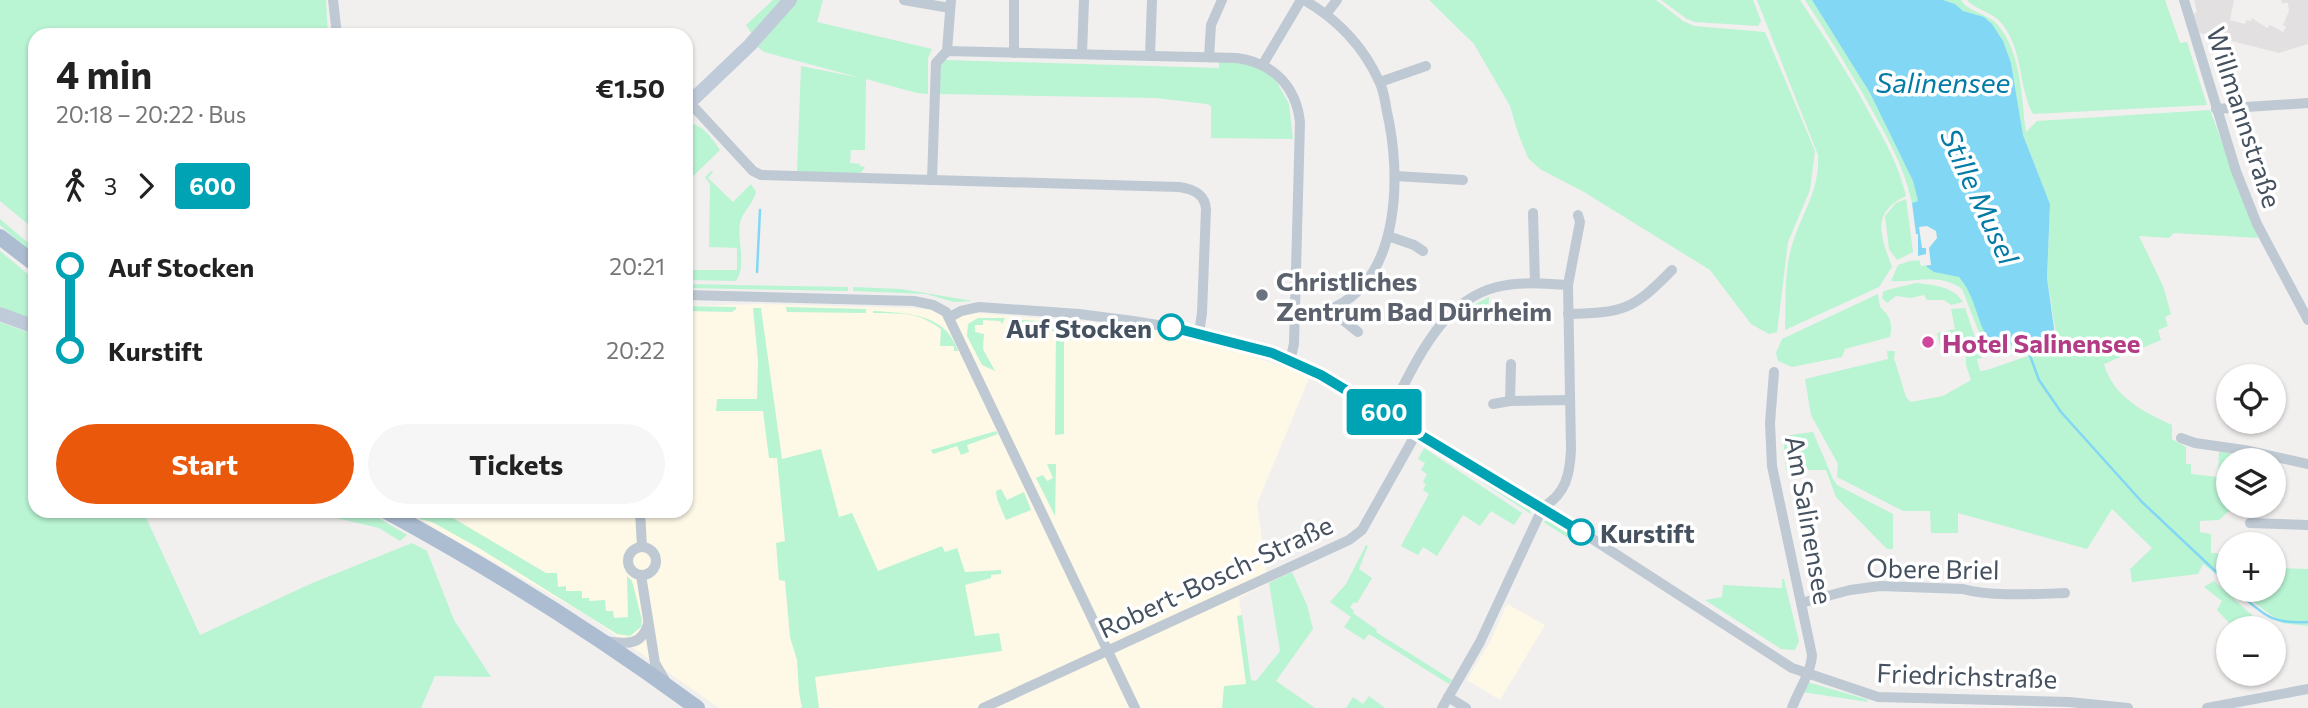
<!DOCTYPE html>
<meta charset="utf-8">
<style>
:root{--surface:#fff;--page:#f6f6f6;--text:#222;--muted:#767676;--accent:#ea580c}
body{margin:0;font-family:Commissioner,sans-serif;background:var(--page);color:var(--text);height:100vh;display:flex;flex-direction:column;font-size:26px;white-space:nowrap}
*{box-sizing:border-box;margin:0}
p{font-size:23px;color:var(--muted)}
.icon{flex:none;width:38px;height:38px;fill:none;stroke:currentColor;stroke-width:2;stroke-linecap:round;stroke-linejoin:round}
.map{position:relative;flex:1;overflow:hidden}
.drawer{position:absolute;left:28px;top:28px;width:665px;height:490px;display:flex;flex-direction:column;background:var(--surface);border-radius:21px;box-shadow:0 2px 5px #0004}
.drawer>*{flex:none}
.badge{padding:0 14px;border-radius:5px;font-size:24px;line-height:46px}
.tools{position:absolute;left:2216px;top:364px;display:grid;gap:14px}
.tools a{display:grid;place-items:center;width:70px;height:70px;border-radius:50%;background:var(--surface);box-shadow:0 2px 5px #0004;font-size:35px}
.map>.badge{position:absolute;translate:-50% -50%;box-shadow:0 0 0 4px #fff}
.legs{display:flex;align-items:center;gap:10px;height:77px;padding:0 28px;font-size:23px}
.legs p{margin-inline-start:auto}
.head{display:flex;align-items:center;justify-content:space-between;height:119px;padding:0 28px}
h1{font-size:38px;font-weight:700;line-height:52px}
.action{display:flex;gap:14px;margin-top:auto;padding:14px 28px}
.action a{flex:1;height:80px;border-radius:42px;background:var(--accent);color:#fff;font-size:28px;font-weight:700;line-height:80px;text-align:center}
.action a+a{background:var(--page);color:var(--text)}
ul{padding:0 28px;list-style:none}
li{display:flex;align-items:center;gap:24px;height:84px;font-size:26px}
li i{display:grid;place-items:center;width:10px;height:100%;margin:0 9px;background:currentColor}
li i::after{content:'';width:18px;height:18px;margin:-9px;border:5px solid;border-radius:50%;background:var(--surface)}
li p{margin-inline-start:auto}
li:first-child i{background:linear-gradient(#0000 50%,currentColor 0)}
li:last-child i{background:linear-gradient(currentColor 50%,#0000 0)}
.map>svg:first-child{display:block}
.commercial{fill:#fef8e7}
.education{fill:#e3e0e1}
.green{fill:#b9f4d3}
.water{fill:#82d7f5}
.pier{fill:#f2efef}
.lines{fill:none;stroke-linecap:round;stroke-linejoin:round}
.stream{stroke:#82d7f5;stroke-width:2.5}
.street{stroke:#bec9d3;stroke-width:10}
.secondary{stroke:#c0cbda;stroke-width:14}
.primary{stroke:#acbdd1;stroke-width:16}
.line-1-casing{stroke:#fff;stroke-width:16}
.line-1{stroke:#00a3b4;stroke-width:10}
.worship-dot{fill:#6b7280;stroke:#fff;stroke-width:2.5}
.stop-1-dot{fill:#fff;stroke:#00a3b4;stroke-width:3.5}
.hotel-dot{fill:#d1479c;stroke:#fff;stroke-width:2.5}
.labels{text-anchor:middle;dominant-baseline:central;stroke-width:7;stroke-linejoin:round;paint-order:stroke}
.street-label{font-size:26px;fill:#45515f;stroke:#fff}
.worship-label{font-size:26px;font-weight:bold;fill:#5b616d;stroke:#fff;text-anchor:start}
.stop-label{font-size:26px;font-weight:bold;fill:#45515f;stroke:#fff;text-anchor:end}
.hotel-label{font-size:26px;font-weight:bold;fill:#b23c85;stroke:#fff;text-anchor:start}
.water-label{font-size:28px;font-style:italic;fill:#027ba6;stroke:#fff}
</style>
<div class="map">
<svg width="2308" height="708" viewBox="0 0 2308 708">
<rect width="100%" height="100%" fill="#f2efef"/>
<g class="commercial">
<polygon points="761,304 912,308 1115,324 1155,329 1210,342 1310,376 1257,504 1268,583 1239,598 1251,691 1251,708 719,708 588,616 405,511 686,511 686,306"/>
<polygon points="1507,604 1545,625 1500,700 1467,680 1491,640"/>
</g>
<polygon class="education" points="2194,0 2234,0 2230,20 2245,24 2246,20 2251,21 2252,18 2267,28 2270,25 2283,32 2286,27 2283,25 2289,11 2288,3 2282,3 2281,0 2308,0 2308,44 2279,53 2196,32 2191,15 2197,12"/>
<g class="green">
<polygon points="0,0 326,0 328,35 35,35 35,230 0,201"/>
<polygon points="773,0 784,0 752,34 746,25"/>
<polygon points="797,0 823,0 817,22 932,49 928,58 928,94 917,93 866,79 865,150 851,150 850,163 860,164 860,166 865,167 860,174 797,172 801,66 861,78 764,52 758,47"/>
<polygon points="1429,0 1656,0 1683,21 1694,26 1765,32 1815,151 1810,190 1788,242 1777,332 1769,334 1751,324 1710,270 1584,192 1540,169 1528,158 1518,133 1510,106 1474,44"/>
<polygon points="1661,0 1753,0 1761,21 1758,26 1695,22 1687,19"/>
<path d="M1757,0H1800C1825,38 1850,76 1871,116C1886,142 1899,167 1906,196C1870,213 1881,236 1892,267L1879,287L1785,330C1786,304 1784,274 1791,249C1800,215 1820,193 1818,155Z"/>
<path d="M1805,0H1812L1870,93L1913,181L1918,201L1912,203C1904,164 1882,128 1863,94C1844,62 1826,31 1805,0Z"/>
<path d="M1943,0H1961C1968,12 1986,13 1996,23C2022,51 2021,97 2026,132L2037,121L2210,110L2258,238L2174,233L2169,238L2139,236L2163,286L2171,314L2165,317L2168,326L2158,330L2161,340L2104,364C2113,397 2144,412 2172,425V439L2186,447V464H2191V474L2218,477L2219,451L2234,454L2235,460H2228V506H2236V512L2229,511L2219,520L2200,521V532L2211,534V553L2228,554V583L2203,564L2198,574L2132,582L2130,569L2152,548L2112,509L2087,549L1958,513V533H1931L1930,511H1903L1837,477L1838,464L1811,415L1805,379L1888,359L1887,351H1895L1894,358L1906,397L1911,402L1943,396L1971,380L1966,365V352L1944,353L1943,346L1940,347L1937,333L1955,329L1951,309L1965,308L1982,358L1977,359L1980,371L1987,370L2058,346L2047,278L2050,204L2023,135L2011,63L2000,36L1988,20L1980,16L1963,11L1955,4Z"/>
<path d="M1967,0H2165L2180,43L2187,42L2207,105L2033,114C2018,86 2024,54 2003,25C1994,12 1977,11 1967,0Z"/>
<polygon points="945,60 1219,68 1219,62 1246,62 1265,70 1275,79 1289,104 1293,139 1211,138 1211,106 1207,104 1156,98 940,94 940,65"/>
<path d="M686,122C704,125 710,136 720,150L686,183Z"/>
<path d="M711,171L713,172L708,178L733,202L751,184L756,192C753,204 743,211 740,223C737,241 747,265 736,281L686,280V270H737V248L709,247L710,184L705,177Z"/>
<polygon points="1906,199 1913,252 1897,260 1889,249 1885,216 1896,203"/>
<polygon points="0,219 35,249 35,256 0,225"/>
<polygon points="0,251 35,280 35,321 0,307"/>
<path d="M1921,260C1936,279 1948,267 1960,278C1969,286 1972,298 1976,308C1983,321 1994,333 2002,345L2023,342V347L1996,353L1984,345L1962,289C1939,272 1914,283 1891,281L1898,265L1910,261Z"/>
<path d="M1916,283C1933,285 1953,286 1963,302L1951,305L1944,300H1927L1924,295L1910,298L1896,296L1887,303L1882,298L1883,292L1887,290Z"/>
<polygon points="686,284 848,287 848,291 686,288"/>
<polygon points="853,287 901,289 973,301 954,302 926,294 853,291"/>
<path d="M1878,294L1880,307C1890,316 1893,323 1890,337L1845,349L1842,357L1792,367L1778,361L1776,353L1782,339Z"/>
<polygon points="1489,297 1488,318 1459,318 1470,307"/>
<polygon points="686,306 736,307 736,309 732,312 686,311"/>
<polygon points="786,307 866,309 866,313 787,312"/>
<polygon points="753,308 761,308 782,459 821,449 839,517 852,513 878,571 942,546 945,552 957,548 965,572 1001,570 1001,574 991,575 991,578 965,585 975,636 999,633 1002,651 815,677 819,708 802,708 799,692 797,660 790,637 785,581 779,580 776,543 785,541 777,458 769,458 763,411 716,411 717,399 757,399 758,361"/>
<path d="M873,311C906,313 946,313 958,351H954V346H940L941,329C916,311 904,314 873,313Z"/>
<polygon points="978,318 1005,318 1002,324 1000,321 983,320 983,325 975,325 975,332 984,334 983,349 995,371 982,365 967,336 968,324"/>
<polygon points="1022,320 1100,325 1090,326 1089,340 1064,340 1064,434 1055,435 1056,331 1047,331 1047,327 1024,326 1021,324"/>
<polygon points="0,322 35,335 35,511 143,511 200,635 310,584 412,543 427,551 454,620 491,677 435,676 421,708 0,708"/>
<polygon points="996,431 998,434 967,445 969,452 961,455 957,446 933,454 931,450"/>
<polygon points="1813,432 1833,479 1837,485 1893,514 1893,549 1887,549 1836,497 1826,470 1786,470 1783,436"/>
<polygon points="1426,445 1451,455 1529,504 1531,514"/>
<polygon points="1424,448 1522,513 1514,525 1491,511 1480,526 1463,515 1437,556 1423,547 1418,555 1401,546 1429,494 1423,490 1426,484 1423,482 1427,474 1421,470 1425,463 1418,459"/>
<polygon points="1047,464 1056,464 1055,516 1036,478 1043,475 1047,481 1053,478"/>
<polygon points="1001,489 1007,500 1024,492 1031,510 1006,520 997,499 996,491"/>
<polygon points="320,511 367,511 407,535 400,541 379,528 332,517"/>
<polygon points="406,511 441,511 546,573 557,573 558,587 566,586 566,591 582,591 582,598 589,598 589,601 605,600 606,611 613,611 614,618 628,617 627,576 632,581 642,620 641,627 630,636 617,634 479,548 432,522 420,519"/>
<polygon points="1548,520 1574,532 1570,539 1543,522"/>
<polygon points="1366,545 1368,546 1359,569 1372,578 1357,603 1354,602 1350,607 1354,611 1353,613 1377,630 1376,632 1452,680 1449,684 1369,634 1364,640 1344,627 1351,617 1330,602 1346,584"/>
<polygon points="2273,549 2282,549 2282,568 2308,569 2308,626 2282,623 2237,590 2273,590"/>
<polygon points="1292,572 1307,605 1313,629 1276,681 1315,708 1222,708 1224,686 1246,684 1237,616 1242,615 1251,680 1256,681 1280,651 1269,583"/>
<polygon points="1782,579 1784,579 1799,641 1795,650 1781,649 1705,600 1722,597 1723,585 1782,588"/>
<polygon points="2214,581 2255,618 2264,623 2264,628 2233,627 2217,610 2222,601 2204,587"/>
<polygon points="1807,682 1866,699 1868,702 1802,692"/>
<polygon points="1369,696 1385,708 1346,708 1353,697 1363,704"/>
</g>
<path class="water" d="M1812,0H1943L1955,4L1963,11L1984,17L1992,24L2003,41L2011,63L2023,135L2050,204L2047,278L2055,335C2032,341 1993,356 1982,327C1975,309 1972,292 1959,277L1934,272L1927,267L1918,256V234H1916L1912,203L1918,201L1913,181L1870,93Z"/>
<polygon class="pier" points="1927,226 1936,231 1937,238 1929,248 1931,265 1921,266 1918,256 1926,254 1926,248 1922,248 1919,227"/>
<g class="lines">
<g class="stream">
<polyline points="757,272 760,210"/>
<polyline points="2029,353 2039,380 2061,412 2142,502 2228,583"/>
<path d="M2235,590C2264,614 2268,624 2308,622"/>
</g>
<g class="street">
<polyline points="333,0 337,35"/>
<polyline points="904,0 950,8"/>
<polyline points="2184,0 2236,171 2257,224 2308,320"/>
<polyline points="1327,13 1337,0"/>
<polyline points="947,51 951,0"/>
<polyline points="1014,53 1014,0"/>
<polyline points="1082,54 1084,0"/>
<polyline points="1150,56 1152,0"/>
<polyline points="1209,57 1211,25 1222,0"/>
<polyline points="1263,64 1301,0"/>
<polyline points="1380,82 1426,66"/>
<path d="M690,103L753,171L761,175L1179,187C1193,189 1205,194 1206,209L1202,313L1199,333"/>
<polyline points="2216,109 2308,103"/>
<polyline points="1395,176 1463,180"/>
<path d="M932,180L936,63L947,51L1237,58C1273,63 1296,86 1300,122L1294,344L1290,361"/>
<polyline points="1533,213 1535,283"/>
<polyline points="1388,236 1414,245 1423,251"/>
<polyline points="686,295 914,301 933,305 946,312 1135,708"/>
<polyline points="1332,308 1338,316 1358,332"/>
<path d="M1295,312C1308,311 1324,312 1337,306C1401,273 1401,173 1387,112C1385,102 1384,90 1379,81C1363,46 1337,19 1304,0"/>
<path d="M1568,314C1623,313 1633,310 1672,270"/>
<polyline points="950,317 961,311 979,307 1079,314 1133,321 1182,329 1272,353 1321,375 1543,507 1792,668 1878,697 2069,702 2128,708"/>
<polyline points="1511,364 1510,401 1570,400"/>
<path d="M1774,372L1770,423L1772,466L1812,655C1811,673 1798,691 1792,708"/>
<polyline points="1493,404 1510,401"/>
<path d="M1388,415C1414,368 1439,301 1497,287C1520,281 1544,284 1568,285"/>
<polyline points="2181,438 2195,443 2244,450 2308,464"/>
<polyline points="640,511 642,547"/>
<polyline points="2250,523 2308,525"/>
<circle cx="642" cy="561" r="14"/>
<polyline points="641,575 655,663 666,682"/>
<path d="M1801,603L1850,590L1880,586L1963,589C1990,597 2037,594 2065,593"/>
<path d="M604,641C624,643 641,648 648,624"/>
<polyline points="1448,697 1466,708"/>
<polyline points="983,708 1349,540 1362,530 1417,432"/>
<path d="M1442,708L1480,642L1543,507C1566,494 1570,474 1571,449L1568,285L1580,222L1578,215"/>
<polyline points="2207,708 2308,689"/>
</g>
<g class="secondary">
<polyline points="686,106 750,45 790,0"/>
<polyline points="0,314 35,327"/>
</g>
<g class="primary">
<polyline points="0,237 35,264"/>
<path d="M386,511C494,570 598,635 697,708"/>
</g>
</g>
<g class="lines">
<defs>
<polyline id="line-1" points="1171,327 1272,353 1321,375 1581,532"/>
</defs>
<use href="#line-1" class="line-1-casing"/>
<use href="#line-1" class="line-1"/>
</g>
<circle class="worship-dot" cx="1262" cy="295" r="7"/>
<g class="stop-1-dot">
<circle cx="1171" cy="327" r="12"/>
<circle cx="1581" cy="532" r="12"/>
</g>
<circle class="hotel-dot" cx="1928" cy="342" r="7"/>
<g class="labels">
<g class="street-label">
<text transform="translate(2245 117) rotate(72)">Willmannstraße</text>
<text transform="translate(1810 520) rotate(80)">Am Salinensee</text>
<text transform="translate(1933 568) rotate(1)">Obere Briel</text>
<text transform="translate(1215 576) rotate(-25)">Robert-Bosch-Straße</text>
<text transform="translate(1967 675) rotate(2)">Friedrichstraße</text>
</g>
<g class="worship-label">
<text x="1276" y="280">Christliches<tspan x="1276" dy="30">Zentrum Bad Dürrheim</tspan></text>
</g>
<g class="stop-label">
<text x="1152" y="327">Auf Stocken</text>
<text x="1600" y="532" text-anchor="start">Kurstift</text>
</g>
<g class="hotel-label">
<text x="1942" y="342">Hotel Salinensee</text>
</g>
<g class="water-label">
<text x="1943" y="82">Salinensee</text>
<text transform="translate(1980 196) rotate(65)">Stille Musel</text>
</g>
</g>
</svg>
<div class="tools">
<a><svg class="icon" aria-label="locate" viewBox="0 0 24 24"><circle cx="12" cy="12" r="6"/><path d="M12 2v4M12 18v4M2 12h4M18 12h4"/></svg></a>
<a><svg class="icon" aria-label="layers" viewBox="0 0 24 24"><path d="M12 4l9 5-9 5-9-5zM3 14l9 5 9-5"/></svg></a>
<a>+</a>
<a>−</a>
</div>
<b class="badge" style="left:1384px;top:412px;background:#00a3b4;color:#fff">600</b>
<section class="drawer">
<div class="head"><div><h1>4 min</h1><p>20:18 – 20:22 · Bus</p></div><b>€1.50</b></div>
<div class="legs"><svg class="icon" aria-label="walk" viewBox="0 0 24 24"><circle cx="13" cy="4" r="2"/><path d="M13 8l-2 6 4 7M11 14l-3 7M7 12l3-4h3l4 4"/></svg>3<svg class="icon" aria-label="forward" viewBox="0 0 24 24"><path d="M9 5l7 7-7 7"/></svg><b class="badge" style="background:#00a3b4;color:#fff">600</b></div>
<ul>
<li><i style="color:#00a3b4"></i><b>Auf Stocken</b><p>20:21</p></li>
<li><i style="color:#00a3b4"></i><b>Kurstift</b><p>20:22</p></li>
</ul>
<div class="action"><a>Start</a><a>Tickets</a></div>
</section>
</div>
